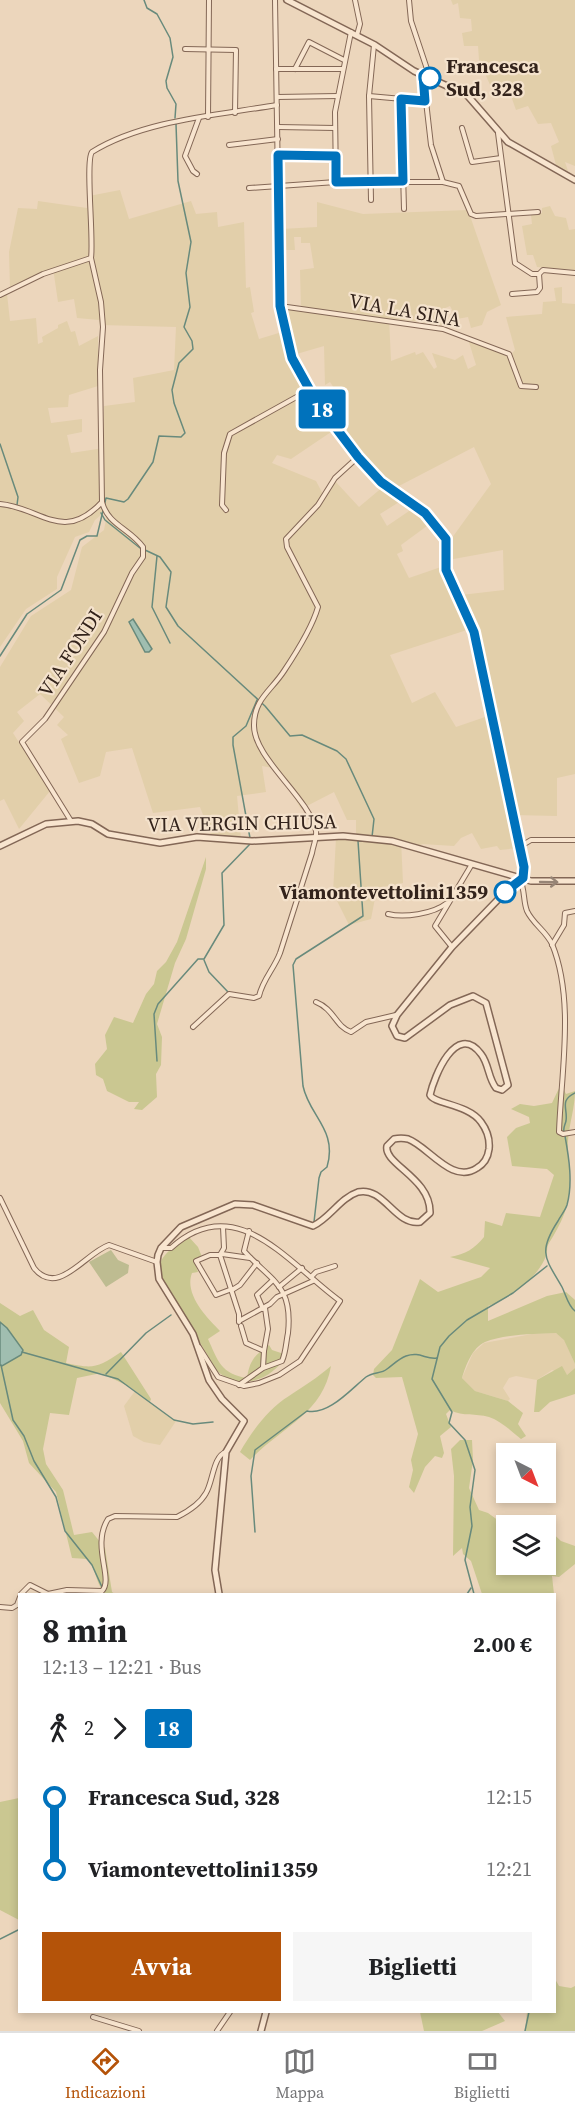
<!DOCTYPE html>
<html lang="it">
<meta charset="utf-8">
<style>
:root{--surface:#fff;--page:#f6f6f6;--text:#202124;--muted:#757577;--line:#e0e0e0;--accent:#b45309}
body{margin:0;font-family:"Source Serif 4",serif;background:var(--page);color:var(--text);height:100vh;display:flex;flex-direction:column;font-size:22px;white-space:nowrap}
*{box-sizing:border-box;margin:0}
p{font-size:20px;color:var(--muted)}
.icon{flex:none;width:33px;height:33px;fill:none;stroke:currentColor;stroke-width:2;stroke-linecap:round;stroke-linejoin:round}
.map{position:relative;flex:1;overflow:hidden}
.details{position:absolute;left:18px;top:1593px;width:538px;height:420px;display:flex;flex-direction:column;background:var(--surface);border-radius:0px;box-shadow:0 3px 9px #0003}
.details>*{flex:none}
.badge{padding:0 12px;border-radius:4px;font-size:21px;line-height:39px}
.needle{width:39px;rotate:138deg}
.controls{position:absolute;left:496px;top:1443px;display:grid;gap:12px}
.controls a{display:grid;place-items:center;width:60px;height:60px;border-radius:0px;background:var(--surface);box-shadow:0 3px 9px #0003;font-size:30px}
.map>.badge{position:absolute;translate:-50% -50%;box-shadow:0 0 0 3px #fff}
.legs{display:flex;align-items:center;gap:9px;height:66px;padding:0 24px;font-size:20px}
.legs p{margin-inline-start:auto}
.headline{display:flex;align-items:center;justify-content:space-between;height:102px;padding:0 24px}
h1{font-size:33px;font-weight:700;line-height:45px}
.action{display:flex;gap:12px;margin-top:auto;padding:12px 24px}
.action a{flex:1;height:69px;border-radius:0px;background:var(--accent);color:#fff;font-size:24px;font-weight:700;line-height:69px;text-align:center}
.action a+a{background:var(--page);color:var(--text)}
ul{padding:0 24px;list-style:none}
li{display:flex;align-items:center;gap:21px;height:72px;font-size:22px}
li i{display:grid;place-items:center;width:9px;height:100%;margin:0 8px;background:currentColor}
li i::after{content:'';width:15px;height:15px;margin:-8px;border:4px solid;border-radius:50%;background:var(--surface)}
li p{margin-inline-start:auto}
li:first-child i{background:linear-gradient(#0000 50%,currentColor 0)}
li:last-child i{background:linear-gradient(currentColor 50%,#0000 0)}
.tabs{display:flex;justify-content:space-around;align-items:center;height:84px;border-top:2px solid var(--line);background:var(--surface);font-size:16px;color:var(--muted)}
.tabs a{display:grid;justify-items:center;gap:3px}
.tabs .selected{color:var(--accent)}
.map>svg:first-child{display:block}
.farmland{fill:#e2cfaa;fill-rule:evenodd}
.green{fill:#cac791}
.cemetery{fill:#bebc91}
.water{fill:#a0beb0;stroke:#688a7c;stroke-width:1.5}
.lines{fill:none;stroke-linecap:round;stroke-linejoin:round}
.stream{stroke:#688a7c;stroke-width:1.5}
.minor-casing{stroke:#836756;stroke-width:6}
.tertiary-casing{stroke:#836756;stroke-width:8}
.minor{stroke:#f8e5cf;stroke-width:4}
.tertiary{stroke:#f8e5cf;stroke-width:5}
.oneway{stroke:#968475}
.line-1-casing{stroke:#fff;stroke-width:14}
.line-1{stroke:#0072bc;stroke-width:9}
.stop-1-dot{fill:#fff;stroke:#0072bc;stroke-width:3}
.labels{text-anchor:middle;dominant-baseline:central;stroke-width:4.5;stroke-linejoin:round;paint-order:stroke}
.stop-label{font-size:20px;font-weight:bold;fill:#33231b;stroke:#f4e2cc;text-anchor:start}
.street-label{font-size:20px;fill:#33231b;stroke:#f4e2cc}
</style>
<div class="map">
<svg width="575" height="2031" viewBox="0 0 575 2031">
<rect width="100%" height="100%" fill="#ecd6bc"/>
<g class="farmland">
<polygon points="451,0 575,0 575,166 565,162 568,171 556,165 551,146 559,142 551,123 538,124 528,106 516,110 506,82 491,87 479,60 478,46 464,46 462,33 472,31 471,19 460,18 458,3 453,5"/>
<path d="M120,190L129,219L191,201L196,214L217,212L218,227L244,222L246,288L250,287L254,312L251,313L259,339L282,332L292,364L334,430L291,459L277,455L272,463L316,481L325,498L335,481L359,507L384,486L404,499L380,514L387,526L415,507L431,523L401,545L403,551L397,554L409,578L441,567L457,595L470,629L390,655L412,703L435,692L456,727L488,716L518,848L500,850L497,846L481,849L472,833L461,838L454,846L422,844L419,847L401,840L403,883L377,888L371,919L349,925L333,893L336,838L356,840V820H347L334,792L301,809L284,780L273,768L262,766L266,792L237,796L241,839L211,835L200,807L153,813L132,748L106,752L100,776L79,783L61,739L68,735L57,725L64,717L40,694L17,712L24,721L13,733L50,791L19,829L4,799L0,801V667L31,616L71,590L82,547L104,530L108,509L95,520L89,532L75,537L57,577V589L26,609L0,647V298L7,294L10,321L36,318L38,344L43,342L42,337L58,328V325L67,321L71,332L75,331L79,346L98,336V386L69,395L68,407L48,408L51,423L82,419V432L67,435L71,453L104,448V406L135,402L133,378L174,370L176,327L100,325L99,320L77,318L74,299L58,302L53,268L10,287L9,252L18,208L37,209L38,201L87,208L89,196ZM133,619L152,649L147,653L129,622Z"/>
<polygon points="317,202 363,214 468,210 501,305 487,312 482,325 471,328 468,317 457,319 450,306 443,309 443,325 389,318 391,361 415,352 416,355 423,352 434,369 437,367 432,353 455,360 463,355 468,369 476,365 468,339 509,357 515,350 506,317 542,314 543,302 556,301 554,288 562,287 562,303 575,304 575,774 557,778 557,816 513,815 484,665 475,630 461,595 504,590 503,550 448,560 449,542 491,484 474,447 397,487 376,473 329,416 345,404 330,382 325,385 324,346 293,355 282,309 284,307 301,309 300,270 314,268 310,243 301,243 301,237 294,237 295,250 281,250 281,229 317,227"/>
<polygon points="550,206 555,216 566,218 569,230 575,229 575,270 537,267 533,255 527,255 522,226 532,224 531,215 542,213 542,208"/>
<polygon points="556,1333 564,1339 575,1364 575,1368 567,1375 552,1370 537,1380 516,1376 509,1378 503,1388 510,1399 508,1401 475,1391 462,1378 473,1353 484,1343 532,1334"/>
<polygon points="135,1391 176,1421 160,1445 144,1442 133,1436 124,1406"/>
</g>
<g class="green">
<polygon points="206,857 206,869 186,939 175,963 157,1024 162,1037 161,1065 156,1074 157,1097 142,1110 134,1109 139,1102 129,1102 107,1091 103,1079 96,1075 95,1064 107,1049 105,1035 114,1017 133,1023 146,994 154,984 157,971 166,962 177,942"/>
<path d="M561,1084L566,1094L575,1091C575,1108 569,1124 568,1141C567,1156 570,1169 570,1183C570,1206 561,1224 549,1243C546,1248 548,1251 546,1256C538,1278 509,1299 488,1306V1321L547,1296L566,1292L575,1300V1364L564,1340L556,1333C536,1334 503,1334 485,1342C472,1348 466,1365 462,1378L475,1391L508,1401L523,1413L518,1424L526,1436L521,1439C511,1431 501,1421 489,1417C475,1413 464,1417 450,1410L446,1414L451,1427L440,1436L444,1453L442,1458L435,1456L425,1467L414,1493L409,1487L413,1470L411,1460L418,1434L402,1377L376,1378L373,1375L374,1369L392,1350L420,1279L438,1292L481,1277L490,1268L450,1257C466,1254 474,1249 484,1237L485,1221L502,1226L506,1213L540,1217L554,1175L547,1169L512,1166L507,1137L516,1128L530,1123L529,1117L511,1109L520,1104L534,1106L552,1103Z"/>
<path d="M188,1236L198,1247L202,1257L194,1260L198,1272L192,1273C184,1294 206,1317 220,1331L208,1339C218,1361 221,1374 247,1378C250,1358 256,1355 269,1345L272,1350L287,1355C272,1380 240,1392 217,1371L160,1276C156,1255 173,1249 188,1236Z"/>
<path d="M0,1303L20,1316L33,1310L44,1330L69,1347L66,1363C93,1369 98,1368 121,1352L151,1399L150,1402L130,1387L101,1373L77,1378L69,1415L50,1413L43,1449L46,1464L63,1490L74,1535L92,1532L105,1548L112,1592L115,1594H106C95,1584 97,1569 87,1559L72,1558L56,1492L29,1463L23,1441L0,1403Z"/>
<path d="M331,1366C323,1414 281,1427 250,1460L240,1452C252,1431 268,1409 289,1396C304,1386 317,1378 331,1366Z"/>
<polygon points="562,1366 567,1375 575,1368 575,1394 550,1402 539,1412 534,1412 537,1380"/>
<polygon points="460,1440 472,1440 473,1460 469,1488 479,1510 488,1513 506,1526 507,1564 546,1564 546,1527 561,1541 575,1546 575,1564 559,1577 552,1576 554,1594 482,1594 471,1561 463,1554 462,1548 453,1556 454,1476 451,1449"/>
<polygon points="19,1798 20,1798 19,1920 0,1910 0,1802"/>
<polygon points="555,1979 559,1986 571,1988 575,1986 575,2031 525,2031 527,2012 555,2012"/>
<polygon points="420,2012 498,2012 505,2021 482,2031 424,2031"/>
</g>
<polygon class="cemetery" points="111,1250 118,1260 129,1265 128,1273 106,1287 89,1262"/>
<g class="water">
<polygon points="133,619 152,649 149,652 145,652 129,622"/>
<polygon points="0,1322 7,1328 23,1350 21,1355 2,1366 0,1365"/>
</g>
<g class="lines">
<g class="stream">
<polyline points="144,0 147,8 157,14 170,38 173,57 166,81 167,88 176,104 175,118"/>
<polyline points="0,444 18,497 17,505"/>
<polyline points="101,513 105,520 140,548"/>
<polyline points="145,550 160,557 171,572 166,607 178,626 265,706 290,736 302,735 337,751 346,759 374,819 372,837"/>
<polyline points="157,556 152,607 170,643"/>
<polyline points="0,656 27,614 61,590 80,540 87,536 97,536 106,498 124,502 128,499 153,462 159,436 181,437 185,433 174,403 172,390 179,363 193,349 192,341 184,327 190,307 186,273 191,242 178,181 176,124"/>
<polyline points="250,838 233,745 233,737 246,726 257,700"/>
<polyline points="204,960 209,972 228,992"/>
<polyline points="157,1061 154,1014 158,1004 198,959 204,959 224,925 222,873 251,843"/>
<path d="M564,1131C563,1128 565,1125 566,1121C568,1108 559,1101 575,1093"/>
<path d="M565,1136C569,1158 573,1183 567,1205C565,1211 561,1215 558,1221C537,1253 546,1259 562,1287C566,1295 568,1306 575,1311"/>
<path d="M314,1222L319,1178L321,1172L327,1167C338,1130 309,1116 303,1086L293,965L296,959L363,916L358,841H370"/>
<polyline points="22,1352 118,1379 174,1420 193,1424 213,1422"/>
<polyline points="1,1365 13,1420 24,1436 34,1461 56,1497 65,1531 92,1565 102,1587"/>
<polyline points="106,1374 146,1333 171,1315"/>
<path d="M255,1532L251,1476L255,1450L307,1411C328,1416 351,1389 366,1377C373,1372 381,1374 387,1369C393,1365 398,1359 406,1356C420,1351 426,1360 437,1358"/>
<polyline points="467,1594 471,1588"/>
<polyline points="474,1594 465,1560 472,1526 470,1507 475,1470 465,1440 449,1423 452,1412 432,1379 440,1347 449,1336 467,1320 513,1293 547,1266"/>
<polyline points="0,1939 20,1929"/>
<polyline points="525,2031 529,2012"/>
</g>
<defs>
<g id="minor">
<path d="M275,0L280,306L292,358L317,403L349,445L381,482L425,513L446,539V570L474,632L513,822C518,839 528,860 523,878"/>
<polyline points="355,0 360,24 357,35"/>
<polyline points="409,0 411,21 430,78"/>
<polyline points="185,49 236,50 235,113"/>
<polyline points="276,69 342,69"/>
<polyline points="295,69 309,42 344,60"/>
<polyline points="423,75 431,145 443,182"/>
<polyline points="369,96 425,101"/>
<polyline points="277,97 338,96"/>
<polyline points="401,99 404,209"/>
<polyline points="208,117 209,0"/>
<polyline points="278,127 335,128"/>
<polyline points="462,128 472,162 501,158"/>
<polyline points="498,133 515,263 532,274 539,274 543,270 575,273"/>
<polyline points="229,145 278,139"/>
<polyline points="278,155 336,156"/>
<polyline points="197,174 193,171 185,156 199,118"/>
<polyline points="336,182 335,112 351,32"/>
<polyline points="249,188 336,182 443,182 459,186 471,214 476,216 538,212"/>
<polyline points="371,200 369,96 374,45"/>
<polyline points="512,294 537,292 540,288 539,274"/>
<path d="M0,295L43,274L91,258C94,238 85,161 92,152C143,120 219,115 277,105"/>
<polyline points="280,306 443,329 509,354 521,386 536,387"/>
<path d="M0,504C40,507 63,544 102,502L100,370L103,327L101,302L91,258"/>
<polyline points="226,510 222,505 224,453 230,434 309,390"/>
<path d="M71,821L22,742L45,719L104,632L132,573L143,557V547C129,528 108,525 102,502"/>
<polyline points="521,846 531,840 575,840"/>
<path d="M520,880C525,889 523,901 527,911C533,924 546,931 552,944C575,1000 561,1073 559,1132L563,1134L575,1132"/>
<path d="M388,914C404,918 433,914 447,903"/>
<polyline points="552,945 564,925 565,913 575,911"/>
<polyline points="452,947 435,926 472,864"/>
<path d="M316,1002C334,1009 336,1027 351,1032L366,1022L396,1015"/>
<path d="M193,1027L229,994L254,998L259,996C263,979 274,969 280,953L312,853C313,846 317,838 316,831C309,797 253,758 254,725C254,699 271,691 284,671C296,653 312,628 318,607L287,547L286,539L318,505L335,478L358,457"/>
<path d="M0,1198L34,1268C58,1298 85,1253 109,1245L157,1262"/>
<polyline points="223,1227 224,1248 220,1255 239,1314 239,1322"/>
<path d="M161,1248H171C236,1189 289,1264 340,1301L300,1361L279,1375L259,1383L244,1386L218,1377L199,1347"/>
<polyline points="222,1254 250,1258"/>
<polyline points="220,1255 210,1255 196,1261 216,1295 232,1289"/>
<polyline points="311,1277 316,1272 335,1266"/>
<polyline points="279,1287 302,1268"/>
<polyline points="232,1290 240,1285 257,1263"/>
<polyline points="263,1309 257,1295 273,1280"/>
<polyline points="239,1321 270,1304 277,1297 313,1281"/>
<polyline points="241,1326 246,1343 264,1351 263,1367"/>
<polyline points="264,1351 268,1329 265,1308"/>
<path d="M239,1385L263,1368L282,1361C286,1352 286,1342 288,1333C293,1285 272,1282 244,1251L249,1231"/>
<path d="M21,1594L30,1585L48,1594L67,1590L102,1591C114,1579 91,1546 108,1519L115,1516L177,1517C189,1511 200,1504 206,1493C213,1482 213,1456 226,1452"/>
<polyline points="0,1607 12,1608 17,1605 20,1597"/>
<polyline points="93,2017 139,2031"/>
<polyline points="217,2031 230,2012"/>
</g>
<g id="tertiary">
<polyline points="287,0 375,45 414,71 467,95 508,142 575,180"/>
<polyline points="0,846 46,824 78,821 92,824 108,834 160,843 197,837 252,841 343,836 392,841 531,881 575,881"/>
<path d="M219,1594L215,1570L226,1452L244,1421L222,1399L209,1380L193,1334L159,1279L157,1262L158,1255L161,1248L181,1227L235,1204L253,1205L313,1226C330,1218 340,1198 358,1192C384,1186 395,1226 420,1222L430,1213C431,1178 383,1164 387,1146L394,1139C399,1138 403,1138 408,1139C428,1146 452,1185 477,1168C484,1164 488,1157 489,1149C490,1139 487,1130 481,1122C468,1104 434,1104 430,1095C434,1077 456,1021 481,1054C489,1064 488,1078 496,1088L502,1090L508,1085L486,1003L473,996L450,1005L405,1038L397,1036L392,1026L397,1015L452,947L515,882L523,878"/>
<polyline points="261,2031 266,2012"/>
</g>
</defs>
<use href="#minor" class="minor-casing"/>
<use href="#tertiary" class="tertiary-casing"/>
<use href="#minor" class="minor"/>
<use href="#tertiary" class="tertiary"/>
</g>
<defs><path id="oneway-shaft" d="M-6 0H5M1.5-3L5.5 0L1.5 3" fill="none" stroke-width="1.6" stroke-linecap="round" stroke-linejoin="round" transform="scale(1.5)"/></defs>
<use class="oneway" href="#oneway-shaft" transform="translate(549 882) rotate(1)"/>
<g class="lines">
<defs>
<polyline id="line-1" points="430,78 423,75 425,101 401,99 403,181 336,182 336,156 278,155 280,306 292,358 317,403 358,457 381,482 425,513 446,539 446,570 474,632 524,867 523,878 505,892"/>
</defs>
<use href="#line-1" class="line-1-casing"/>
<use href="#line-1" class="line-1"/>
</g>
<g class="stop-1-dot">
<circle cx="430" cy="78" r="10"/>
<circle cx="505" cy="892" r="10"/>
</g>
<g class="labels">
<g class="stop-label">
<text x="446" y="66">Francesca<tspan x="446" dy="23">Sud, 328</tspan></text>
<text x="488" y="892" text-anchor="end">Viamontevettolini1359</text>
</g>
<g class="street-label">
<text transform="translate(405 310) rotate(10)">VIA LA SINA</text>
<text transform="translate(70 653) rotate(-57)">VIA FONDI</text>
<text transform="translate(242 823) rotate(-1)">VIA VERGIN CHIUSA</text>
</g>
</g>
</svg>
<div class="controls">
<a><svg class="needle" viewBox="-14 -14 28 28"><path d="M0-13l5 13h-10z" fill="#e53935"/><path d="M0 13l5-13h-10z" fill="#757577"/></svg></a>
<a><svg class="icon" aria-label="layers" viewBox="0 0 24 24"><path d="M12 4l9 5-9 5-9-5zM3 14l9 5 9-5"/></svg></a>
</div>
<b class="badge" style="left:322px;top:409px;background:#0072bc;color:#fff">18</b>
<section class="details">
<div class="headline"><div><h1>8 min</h1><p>12:13 – 12:21 · Bus</p></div><b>2.00 €</b></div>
<div class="legs"><svg class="icon" aria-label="walk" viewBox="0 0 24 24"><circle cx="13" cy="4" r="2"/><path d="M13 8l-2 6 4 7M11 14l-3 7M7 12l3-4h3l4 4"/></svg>2<svg class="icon" aria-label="forward" viewBox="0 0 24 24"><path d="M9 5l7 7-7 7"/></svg><b class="badge" style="background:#0072bc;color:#fff">18</b></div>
<ul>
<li><i style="color:#0072bc"></i><b>Francesca Sud, 328</b><p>12:15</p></li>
<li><i style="color:#0072bc"></i><b>Viamontevettolini1359</b><p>12:21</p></li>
</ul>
<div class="action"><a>Avvia</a><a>Biglietti</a></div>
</section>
</div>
<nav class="tabs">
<a class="selected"><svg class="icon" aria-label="directions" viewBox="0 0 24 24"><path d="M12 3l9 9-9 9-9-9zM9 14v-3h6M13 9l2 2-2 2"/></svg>Indicazioni</a>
<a><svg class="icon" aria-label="map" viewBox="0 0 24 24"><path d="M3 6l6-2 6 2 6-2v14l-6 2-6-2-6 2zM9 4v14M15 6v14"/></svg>Mappa</a>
<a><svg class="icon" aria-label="tickets" viewBox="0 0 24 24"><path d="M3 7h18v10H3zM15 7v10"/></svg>Biglietti</a>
</nav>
